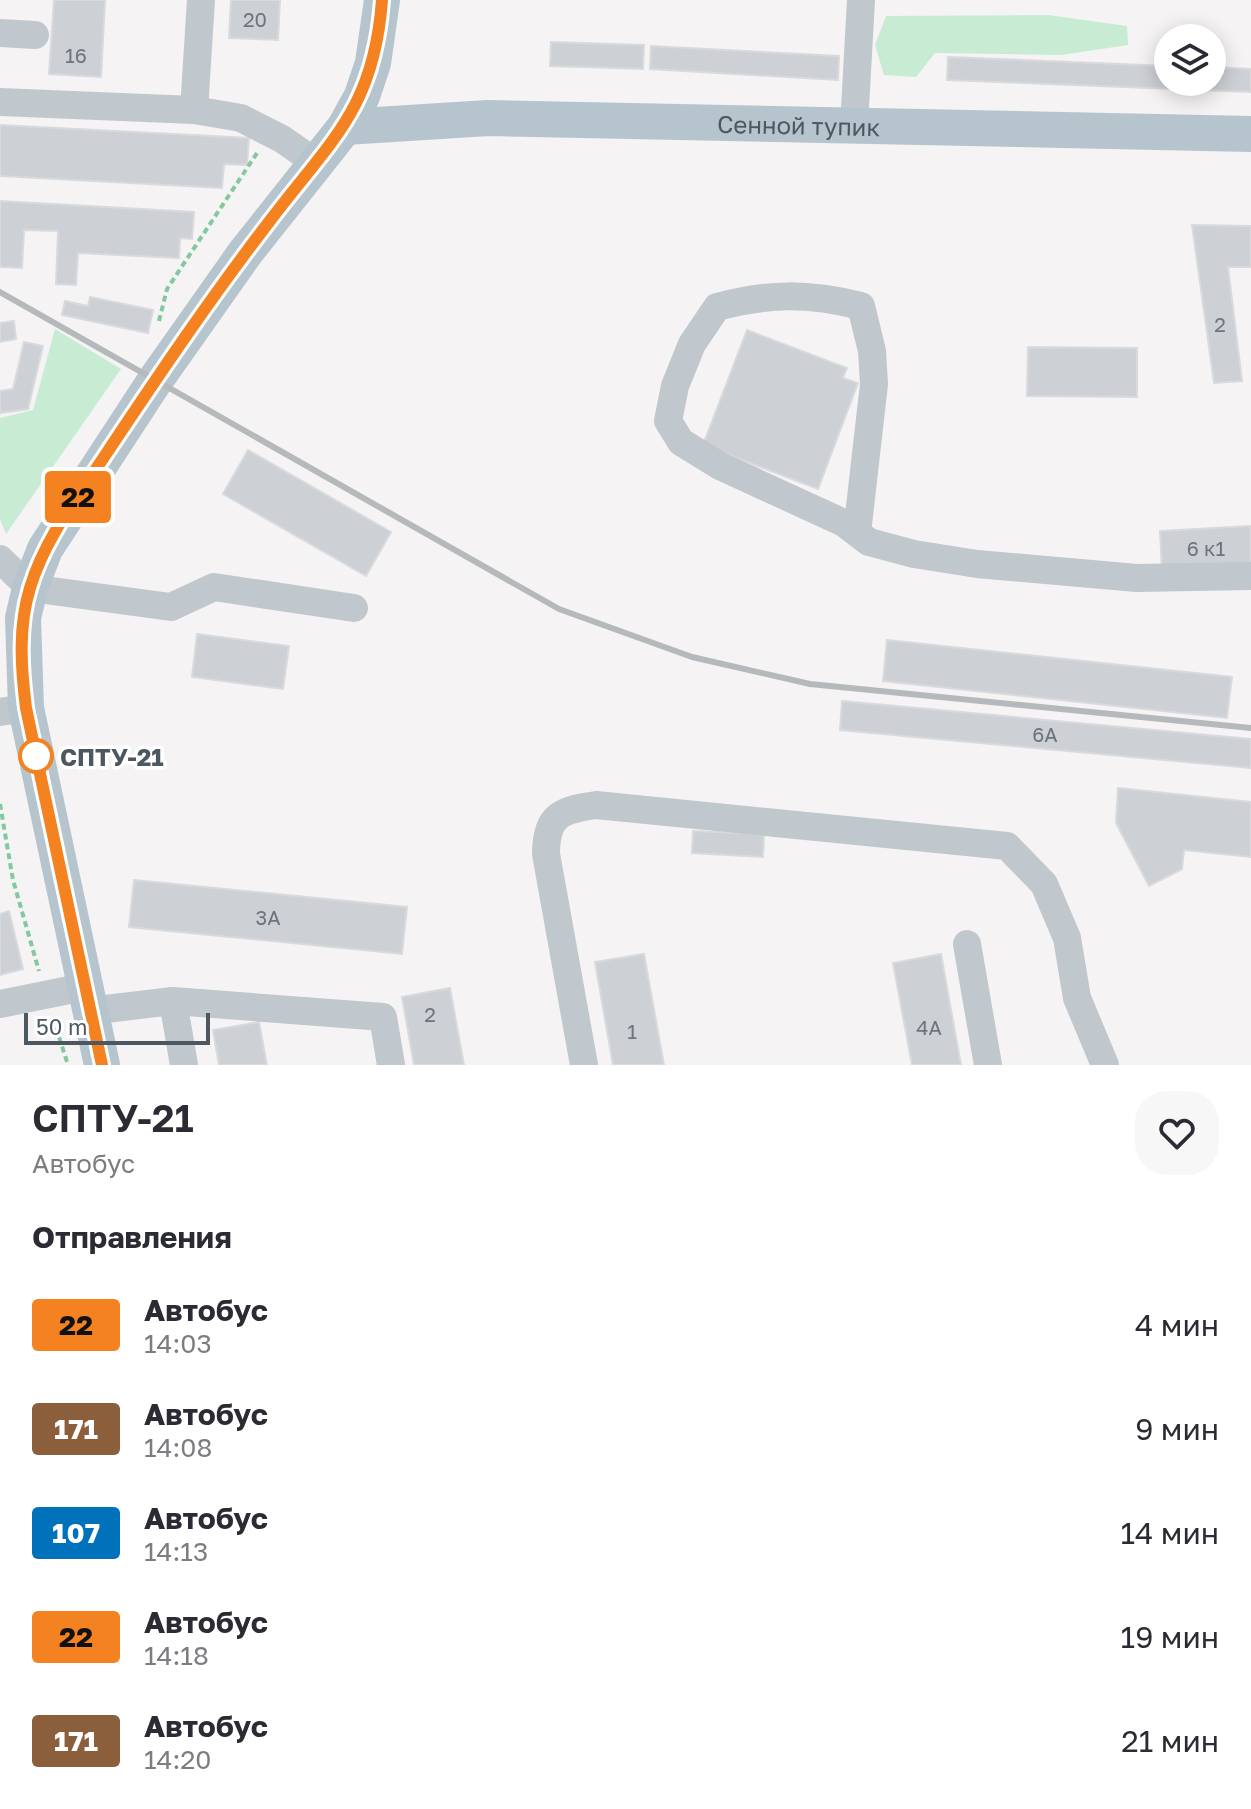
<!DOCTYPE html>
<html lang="ru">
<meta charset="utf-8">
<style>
:root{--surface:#fff;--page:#f7f7f7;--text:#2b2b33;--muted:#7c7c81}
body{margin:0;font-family:"Golos Text",sans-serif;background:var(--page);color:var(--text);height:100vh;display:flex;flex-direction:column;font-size:30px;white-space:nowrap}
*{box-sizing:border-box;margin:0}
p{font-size:26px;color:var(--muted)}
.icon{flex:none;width:44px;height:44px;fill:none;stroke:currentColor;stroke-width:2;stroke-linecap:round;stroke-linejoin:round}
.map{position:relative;height:1065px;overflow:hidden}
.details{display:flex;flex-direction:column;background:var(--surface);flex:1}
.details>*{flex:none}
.badge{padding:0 16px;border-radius:6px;font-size:28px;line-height:52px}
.tools{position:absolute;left:1154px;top:24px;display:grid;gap:16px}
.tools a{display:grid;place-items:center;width:72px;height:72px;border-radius:50%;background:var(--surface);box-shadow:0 4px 20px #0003;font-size:40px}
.scale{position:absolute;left:24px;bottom:20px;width:186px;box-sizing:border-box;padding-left:8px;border:4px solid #4c575f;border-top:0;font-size:22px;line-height:28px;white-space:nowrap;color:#4c575f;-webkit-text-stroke:6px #fff;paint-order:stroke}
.map>.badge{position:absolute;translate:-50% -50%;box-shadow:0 0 0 4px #fff}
h2{padding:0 32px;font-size:30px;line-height:72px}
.round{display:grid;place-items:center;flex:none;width:84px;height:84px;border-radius:32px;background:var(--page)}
.head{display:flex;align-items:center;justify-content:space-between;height:136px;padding:0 32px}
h1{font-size:38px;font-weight:600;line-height:60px}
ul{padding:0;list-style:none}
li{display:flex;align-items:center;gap:24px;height:104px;padding:0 32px}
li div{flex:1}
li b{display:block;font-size:30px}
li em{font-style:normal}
li .badge{min-width:88px;font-weight:700;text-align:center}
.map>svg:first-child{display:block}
.green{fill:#c7ecd3}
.building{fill:#cdd0d4;stroke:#d8dadd;stroke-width:2}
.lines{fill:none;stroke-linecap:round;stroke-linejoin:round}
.path{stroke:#82c8a0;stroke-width:4;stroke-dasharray:6 4;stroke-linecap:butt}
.minor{stroke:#c0c8cd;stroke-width:28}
.major{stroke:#b6c4ce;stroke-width:36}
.rail{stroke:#b6b9bc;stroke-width:6}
.line-casing{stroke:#fff;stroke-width:18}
.line{stroke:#f58220;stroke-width:12}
.stop-dot{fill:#fff;stroke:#f58220;stroke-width:4}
.labels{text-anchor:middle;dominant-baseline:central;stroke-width:7;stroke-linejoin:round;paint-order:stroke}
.number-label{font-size:20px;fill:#6c757c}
.street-label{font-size:24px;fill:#4c575f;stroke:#fff}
.stop-label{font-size:24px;font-weight:bold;fill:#4c575f;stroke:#fff;text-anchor:start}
</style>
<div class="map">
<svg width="1251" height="1065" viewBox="0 0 1251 1065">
<rect width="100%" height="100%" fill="#f5f3f3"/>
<g class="green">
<polygon points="1048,15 1127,26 1128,45 1061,55 935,53 916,77 884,75 875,45 886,16"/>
<polygon points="55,329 121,369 6,534 0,519 0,418 33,410"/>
</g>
<g class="building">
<polygon points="54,0 105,0 101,77 49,74"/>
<polygon points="231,0 280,0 278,40 229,38"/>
<polygon points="551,42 644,45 643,69 550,66"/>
<polygon points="651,46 839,56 838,80 650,69"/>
<polygon points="948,57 1168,66 1168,82 1212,82 1212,67 1251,69 1251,92 947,80"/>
<polygon points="0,125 249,138 247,165 224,164 222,188 0,176"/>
<polygon points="0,201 194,212 192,239 180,238 179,258 78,253 76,285 56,284 58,231 24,230 22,268 0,267"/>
<polygon points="1192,225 1251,226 1251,267 1228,267 1242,381 1214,383"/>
<polygon points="90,297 153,310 148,333 62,315 65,301 88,306"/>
<polygon points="14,321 16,339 0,342 0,323"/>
<polygon points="747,330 847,368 843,378 858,383 818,489 703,445"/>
<polygon points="24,342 43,346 28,409 0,413 0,391 13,389"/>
<polygon points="1028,347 1137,348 1137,397 1027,396"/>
<polygon points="248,450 391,532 366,576 223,494"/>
<polygon points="1251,526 1251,565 1162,570 1160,531"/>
<polygon points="197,634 289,646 283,689 192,677"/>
<polygon points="887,640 1232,677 1227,718 883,681"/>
<polygon points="842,701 1251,739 1251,768 840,730"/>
<polygon points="1118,788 1251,802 1251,857 1184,850 1182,869 1149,886 1116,823"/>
<polygon points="693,831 764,834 763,857 692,853"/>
<polygon points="134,880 407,907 402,954 129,927"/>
<polygon points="9,911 23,969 0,975 0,914"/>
<polygon points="644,954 664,1065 613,1065 595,962"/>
<polygon points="941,954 961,1065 912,1065 893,963"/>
<polygon points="450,988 464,1065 414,1065 402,997"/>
<polygon points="259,1022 267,1065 219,1065 213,1030"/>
</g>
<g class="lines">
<g class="path">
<polyline points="159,321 167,289 257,153"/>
<polyline points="0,804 13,880 39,971"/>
<polyline points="53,1018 68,1065"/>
</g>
<g class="minor">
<polyline points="0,33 35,35"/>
<polyline points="0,102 194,110 241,118 282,139 315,162"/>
<polyline points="194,110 201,0"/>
<polyline points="854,126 861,0"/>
<path d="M857,533L874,384L872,351L861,306C808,293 770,293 717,307L692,344L675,386L668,421L681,442L720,466L844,523L869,542L914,554L977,564L1137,578L1251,576"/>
<polyline points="0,559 30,588 171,607 214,587 354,608"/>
<polyline points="0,712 26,708"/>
<polyline points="967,944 988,1065"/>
<polyline points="173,1001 184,1065"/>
<polyline points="0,1004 84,987"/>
<polyline points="89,1011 173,1001 383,1017 391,1065"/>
<path d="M584,1065L546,854C546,816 560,810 596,805L1007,846L1044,884L1067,938L1077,998L1105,1065"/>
</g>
<g class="major">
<path id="s1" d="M345,127L488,118L1251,134"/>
<polyline points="102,1065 26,708 23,618 30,588 45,549 154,382 245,253 345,127 362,96 373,63 382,0"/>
</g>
<polyline class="rail" points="0,292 559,609 692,657 810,684 1251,728"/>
</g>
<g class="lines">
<defs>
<path id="line" d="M102,1065L26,708C21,668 18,627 30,588C45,537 80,494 108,451C160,373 212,296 269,222C331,140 374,109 382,0"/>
</defs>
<use href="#line" class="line-casing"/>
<use href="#line" class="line"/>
</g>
<circle class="stop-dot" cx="36" cy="756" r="16"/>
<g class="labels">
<g class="number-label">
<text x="255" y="19">20</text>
<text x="76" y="55">16</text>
<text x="1220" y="324">2</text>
<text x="1206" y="548">6 к1</text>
<text x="1045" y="734">6А</text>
<text x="268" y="917">3А</text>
<text x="430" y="1014">2</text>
<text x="929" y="1027">4А</text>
<text x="632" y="1031">1</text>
</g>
<g class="street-label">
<text stroke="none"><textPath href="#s1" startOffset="454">Сенной тупик</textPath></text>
</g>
<g class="stop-label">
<text x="60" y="756">СПТУ-21</text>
</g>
</g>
</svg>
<div class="tools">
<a><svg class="icon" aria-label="layers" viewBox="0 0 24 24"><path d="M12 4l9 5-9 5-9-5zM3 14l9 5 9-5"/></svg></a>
</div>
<div class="scale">50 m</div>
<b class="badge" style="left:78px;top:497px;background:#f58220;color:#111">22</b>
</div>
<section class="details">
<div class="head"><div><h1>СПТУ-21</h1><p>Автобус</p></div><a class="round"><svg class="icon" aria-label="heart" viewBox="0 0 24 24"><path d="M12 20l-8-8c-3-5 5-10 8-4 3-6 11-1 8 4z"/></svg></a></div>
<h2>Отправления</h2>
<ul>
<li><span class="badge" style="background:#f58220;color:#111">22</span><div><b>Автобус</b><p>14:03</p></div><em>4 мин</em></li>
<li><span class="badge" style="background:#8b5e3c;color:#fff">171</span><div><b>Автобус</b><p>14:08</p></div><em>9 мин</em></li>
<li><span class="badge" style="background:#0072bc;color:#fff">107</span><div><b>Автобус</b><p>14:13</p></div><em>14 мин</em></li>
<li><span class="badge" style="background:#f58220;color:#111">22</span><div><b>Автобус</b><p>14:18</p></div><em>19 мин</em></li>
<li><span class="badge" style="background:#8b5e3c;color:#fff">171</span><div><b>Автобус</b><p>14:20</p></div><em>21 мин</em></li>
</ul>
</section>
